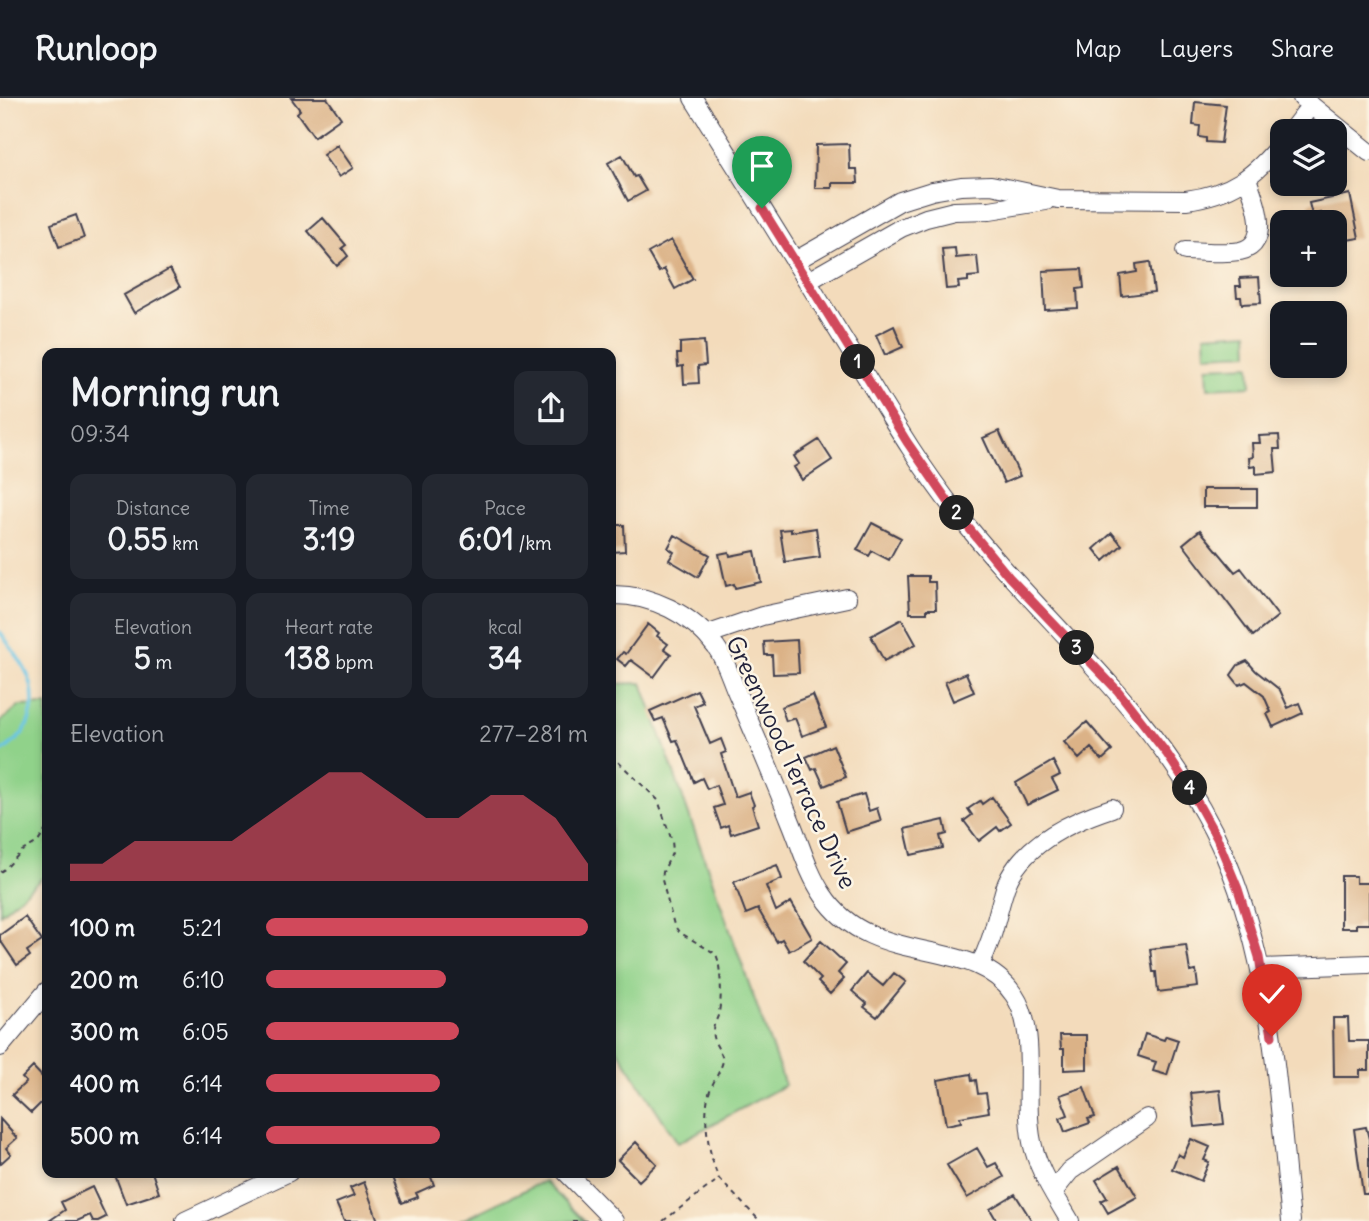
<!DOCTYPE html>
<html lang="en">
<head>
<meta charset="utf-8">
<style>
	:root { --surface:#171b24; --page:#242831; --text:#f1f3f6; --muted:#9ea1a6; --line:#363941; --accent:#d1495b }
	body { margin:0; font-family:Delius,sans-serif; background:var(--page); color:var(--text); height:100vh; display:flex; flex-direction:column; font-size:26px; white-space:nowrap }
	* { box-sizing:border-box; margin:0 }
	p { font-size:23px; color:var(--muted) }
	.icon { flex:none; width:38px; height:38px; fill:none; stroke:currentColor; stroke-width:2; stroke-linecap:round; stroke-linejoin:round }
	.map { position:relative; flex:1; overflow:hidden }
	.details { position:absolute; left:42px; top:250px; width:574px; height:830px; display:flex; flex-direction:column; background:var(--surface); border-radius:14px; box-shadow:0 4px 10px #0003 }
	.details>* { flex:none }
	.controls { position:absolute; left:1270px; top:21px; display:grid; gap:14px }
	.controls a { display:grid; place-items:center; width:77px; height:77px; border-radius:14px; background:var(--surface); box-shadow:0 4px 10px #0003; font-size:35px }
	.pin { position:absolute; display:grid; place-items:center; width:60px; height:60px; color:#fff; margin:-72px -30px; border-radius:50% 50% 50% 0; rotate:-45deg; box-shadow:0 0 7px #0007 }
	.pin .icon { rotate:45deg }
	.km { position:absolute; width:35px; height:35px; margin:-18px; border-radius:50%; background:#222; color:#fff; font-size:19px; line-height:35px; text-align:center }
	.round { display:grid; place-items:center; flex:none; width:74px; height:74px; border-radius:14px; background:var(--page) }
	.headline { display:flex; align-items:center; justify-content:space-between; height:119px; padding:0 28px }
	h1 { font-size:38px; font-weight:700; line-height:52px }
	.stats { display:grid; grid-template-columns:repeat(3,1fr); gap:10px; height:119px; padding:7px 28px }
	.stats div { display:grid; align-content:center; border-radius:14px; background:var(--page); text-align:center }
	.stats b { font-size:30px; font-weight:700 }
	.stats small { font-size:19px; font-weight:400 }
	.stats p { font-size:19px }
	.chart { height:196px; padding:14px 28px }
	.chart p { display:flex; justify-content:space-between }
	.chart svg { width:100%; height:126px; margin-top:7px; fill:var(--accent); opacity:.7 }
	ul { padding:0 28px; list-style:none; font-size:23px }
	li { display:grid; grid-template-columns:112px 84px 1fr; align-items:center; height:52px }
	li i { height:18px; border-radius:9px; background:var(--accent) }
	header { display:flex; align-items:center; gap:42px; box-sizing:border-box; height:98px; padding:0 35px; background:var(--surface); border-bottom:2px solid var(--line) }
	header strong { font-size:33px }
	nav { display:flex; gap:38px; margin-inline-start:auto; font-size:24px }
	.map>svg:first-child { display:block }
	.green { fill:#90d28a; stroke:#597a62; stroke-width:2 }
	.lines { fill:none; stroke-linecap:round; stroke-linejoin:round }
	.stream { stroke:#68c5e6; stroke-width:3.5 }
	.building { fill:#dbb287 }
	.minor-casing { stroke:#413e4e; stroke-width:20 }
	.path { stroke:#413e4e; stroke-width:2; stroke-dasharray:5 5; stroke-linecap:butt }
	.minor { stroke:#fff; stroke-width:18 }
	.route-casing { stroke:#fff; stroke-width:14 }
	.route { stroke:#d1495b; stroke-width:9 }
	.labels { text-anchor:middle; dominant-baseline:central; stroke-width:5; stroke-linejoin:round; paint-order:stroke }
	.street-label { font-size:24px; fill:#22223b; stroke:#fcf5e5 }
</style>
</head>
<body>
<header>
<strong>Runloop</strong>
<nav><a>Map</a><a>Layers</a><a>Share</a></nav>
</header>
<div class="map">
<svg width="1369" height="1123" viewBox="0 0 1369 1123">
	<rect width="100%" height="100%" fill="#fcf5e5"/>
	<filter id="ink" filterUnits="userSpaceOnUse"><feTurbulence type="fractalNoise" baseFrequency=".0143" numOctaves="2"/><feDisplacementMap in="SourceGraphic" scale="14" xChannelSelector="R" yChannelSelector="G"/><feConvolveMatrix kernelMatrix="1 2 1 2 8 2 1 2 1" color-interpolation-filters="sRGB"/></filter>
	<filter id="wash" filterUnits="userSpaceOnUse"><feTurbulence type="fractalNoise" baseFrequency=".00686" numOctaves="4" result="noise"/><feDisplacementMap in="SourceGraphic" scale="28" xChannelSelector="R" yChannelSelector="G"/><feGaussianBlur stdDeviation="1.57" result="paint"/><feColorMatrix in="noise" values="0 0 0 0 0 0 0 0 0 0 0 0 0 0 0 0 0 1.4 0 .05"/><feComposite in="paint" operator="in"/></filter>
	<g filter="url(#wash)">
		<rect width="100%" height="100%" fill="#f3dbbb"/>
		<path class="green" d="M1248,234L1249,255L1206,257L1205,237Z
			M1250,267L1251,288L1208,290L1207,269Z
			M642,585L785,987L678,1045L611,942V586Z
			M47,607V776L0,816V624L19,608Z
			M544,1083L584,1123H460Z"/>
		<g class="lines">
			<path class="stream" d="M0,534C17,559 38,580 32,612C30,621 27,631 21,637C16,644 7,649 0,655"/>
		</g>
		<g id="blocks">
			<path class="building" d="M291,0H327L341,20L314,39L297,15L300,12Z
				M1195,4L1226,7L1221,45L1206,44V40L1199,39L1200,28L1193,27Z
				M849,46L850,71H857L858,85H832V90H815L816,47Z
				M337,47L353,70L339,79L323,57Z
				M622,57L634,79L637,78L646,93L628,103L608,65Z
				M1350,96L1359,140L1341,143V139L1335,140V124H1323L1321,115L1312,117L1309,105Z
				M76,117L84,140L59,149L51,126Z
				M323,120L346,147L342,150L348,158L337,168L308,133Z
				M671,142L693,181L675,191L664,171L659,174L648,155Z
				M955,150L956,160L977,158L979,178L968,179V183L958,184L959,190L946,191L942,151Z
				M1150,164L1154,194L1122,198L1120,177L1137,174L1136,166Z
				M170,171L180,189L134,215L124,197Z
				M1082,171L1084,190L1077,191L1078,210L1045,212L1043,173Z
				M1259,179L1261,205L1242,206L1241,199H1237L1236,188H1241L1240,180Z
				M894,228L903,249L885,257L876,237Z
				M704,243L706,267L698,268L699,285L684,286L683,268L678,269L677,256H680V245Z
				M999,333L1020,378L1004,385L983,340Z
				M1279,337L1280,351H1274L1276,374L1256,376V368L1250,369L1249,360L1253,359L1252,345H1260L1259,338Z
				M819,342L832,362L802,382L794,369L799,366L794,358Z
				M1203,391H1257V409H1203Z
				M872,425L901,440L889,462L872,453L869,458L857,452Z
				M611,427H624L625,453L611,454Z
				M816,430L820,459L785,464L780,432L791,431V434Z
				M1200,432L1235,474L1241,470L1278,518L1253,538L1183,446Z
				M1112,435L1122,447L1104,463L1094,451Z
				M675,437L710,457L698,479L669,462L674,454L668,450Z
				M755,453L761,484L735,490L734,486L726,488L719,456L729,454L730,458Z
				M908,478H928V484H935L936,511H927V515H910Z
				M902,521L916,546L884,563L871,538Z
				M648,526L659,535L657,538L668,546L664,551L671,556L654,579L631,562L626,568L617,561L623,554L626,556Z
				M797,542L799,575L773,576L772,557H765L764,544Z
				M1247,563L1256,573L1280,592L1288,610L1299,605L1303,615L1273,629L1267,616L1271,614L1264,598L1246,584L1239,587L1231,577L1238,567Z
				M966,575L974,594L953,603L945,584Z
				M697,592L703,604L694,608L710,646L721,641L726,654L721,656L735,699L749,694L754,707L752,708L758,727L731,736L728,727L721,730L714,710L723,707L716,687L707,691L702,680L694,684L677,642L673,643L663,620L655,623L650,613Z
				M813,597L826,629L802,638L795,620L786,623L781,609Z
				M1087,624L1112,653L1102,662L1091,650L1079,661L1064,644Z
				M833,647L846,679L824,688L816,670L812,672L806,659Z
				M1053,663L1060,677L1052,681L1058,692L1027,707L1016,685Z
				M864,696L869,713L877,710L881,723L846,734L837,704Z
				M992,699L1011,725L1000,733L997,729L979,743L964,723L972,717L968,711L980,703L982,706Z
				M944,722L947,736L940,738L943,750L911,757L905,731Z
				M777,767L782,781L766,788L776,813L791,804L812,840L789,853L782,841L777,844L758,811L746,816L734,784Z
				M1341,778H1356V785H1369V826H1356V830H1341Z
				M25,819L42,843L27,853L30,858L17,867L0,842V837Z
				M821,843L846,866L838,875L844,881L830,896L818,884L821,881L803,863Z
				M1186,847L1190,874L1196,873L1198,889L1158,894L1156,874H1153L1150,851Z
				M867,875L883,888L894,875L906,884L877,919L864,909L867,906L852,893Z
				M1333,920H1348L1349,943H1369V972H1360V979H1334Z
				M1145,936L1164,942L1166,938L1178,942L1167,977L1153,973L1156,964L1138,958Z
				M1060,937H1087V971L1064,972V951H1061Z
				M33,969L47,984V999L31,1015L12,997L26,984L22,980Z
				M971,976L972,983L976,982L978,996L986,995L989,1014L960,1019L961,1024L946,1027L938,982Z
				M1084,989L1095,1019L1088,1021L1090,1025L1065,1034L1060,1020L1068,1017L1060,997Z
				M1220,992L1224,1026L1195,1029L1191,995Z
				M0,1021L17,1040L6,1050L11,1056L0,1066Z
				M1366,1029L1369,1041V1096H1363L1354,1031Z
				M1191,1041L1210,1049L1204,1062L1209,1064L1201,1083L1172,1071L1178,1056L1183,1059Z
				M636,1044L657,1066L639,1083L618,1062Z
				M977,1050L988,1069L996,1065L1004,1079L967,1100L947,1067Z
				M1119,1068L1137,1099L1108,1115L1101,1103L1107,1100L1096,1082Z
				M122,1074H152L159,1095L126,1106L115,1077Z
				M390,1074H429L434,1087L416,1095L418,1099L402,1105Z
				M364,1084L378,1123H344L336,1105L354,1098L350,1090Z
				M92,1089L106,1119L98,1123H93L90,1117L77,1123H49L65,1112L61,1104Z
				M1015,1096L1032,1123H997L990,1111Z"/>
		</g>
	</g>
	<g filter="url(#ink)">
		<use href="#blocks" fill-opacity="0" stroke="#413e4e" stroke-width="2"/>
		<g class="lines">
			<defs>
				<path id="minor" d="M693,0C744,81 795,163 845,244C881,302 914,361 956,414C1046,529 1166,621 1225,758C1274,873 1278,1000 1291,1123
					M1302,0L1369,54
					M1291,33L1311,7
					M1185,153C1202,153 1223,156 1240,153C1273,146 1255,101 1247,81
					M795,163L900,103L932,93L961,88L991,87L1058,101L1186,102C1232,96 1255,78 1283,43
					M808,183L901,130L926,120L954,113L990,112L1046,103
					M611,497C651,496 692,516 716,549C726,562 731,582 738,597C756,639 774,681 791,724C801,748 808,775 823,797C872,872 973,835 1014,897C1041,937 1020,1005 1034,1052C1041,1077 1057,1101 1070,1123
					M706,537L762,518L847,500
					M979,868C993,842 995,824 1003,797C1015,749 1069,724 1112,710
					M1260,870L1369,866
					M0,949L47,893
					M566,1074L614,1123
					M1053,1094L1070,1073L1147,1020
					M185,1123L289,1074"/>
			</defs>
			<use href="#minor" class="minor-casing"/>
			<path class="path" d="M611,657L658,702L672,743L673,753L663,774L662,782L674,827L679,834L716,856L718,862C721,878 722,898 719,914C718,920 714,925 713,931C710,944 722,951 723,963C720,975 711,986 708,999C703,1023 709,1058 719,1081
				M0,774L5,771L22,753L38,744L47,730
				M572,1123H587
				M663,1123L719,1081L760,1123"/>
			<use href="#minor" class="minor"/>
		</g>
	</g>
	<g class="lines" filter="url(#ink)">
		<defs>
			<path id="route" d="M762,110L907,344L954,412L1009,479L1118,593L1167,656L1190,691L1217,740L1238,791L1259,859L1272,938"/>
		</defs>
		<use href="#route" class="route-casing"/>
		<use href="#route" class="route"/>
	</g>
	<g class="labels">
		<g class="street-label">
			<text transform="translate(792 664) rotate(65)">Greenwood Terrace Drive</text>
		</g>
	</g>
</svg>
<div class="controls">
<a><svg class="icon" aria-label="layers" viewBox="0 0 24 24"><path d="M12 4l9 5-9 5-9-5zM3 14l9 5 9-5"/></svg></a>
<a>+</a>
<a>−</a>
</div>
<div class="pin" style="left:762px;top:110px;background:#1e9e55"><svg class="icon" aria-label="arrive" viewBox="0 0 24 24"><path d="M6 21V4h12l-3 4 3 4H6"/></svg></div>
<div class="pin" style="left:1272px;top:938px;background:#d93025"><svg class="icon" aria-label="check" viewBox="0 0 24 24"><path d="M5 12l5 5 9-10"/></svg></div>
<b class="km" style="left:858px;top:264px">1</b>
<b class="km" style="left:957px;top:415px">2</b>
<b class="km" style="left:1077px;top:550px">3</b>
<b class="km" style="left:1190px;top:690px">4</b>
<section class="details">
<div class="headline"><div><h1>Morning run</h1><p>09:34</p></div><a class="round"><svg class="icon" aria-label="share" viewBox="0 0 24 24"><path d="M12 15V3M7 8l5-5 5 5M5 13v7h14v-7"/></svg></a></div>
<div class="stats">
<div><p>Distance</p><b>0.55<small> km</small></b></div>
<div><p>Time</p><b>3:19</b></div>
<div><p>Pace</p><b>6:01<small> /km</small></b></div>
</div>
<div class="stats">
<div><p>Elevation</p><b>5<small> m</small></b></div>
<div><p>Heart rate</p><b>138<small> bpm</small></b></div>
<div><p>kcal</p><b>34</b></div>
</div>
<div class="chart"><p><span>Elevation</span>277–281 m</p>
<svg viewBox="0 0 160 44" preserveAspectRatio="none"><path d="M0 44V38L10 38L20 30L30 30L40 30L50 30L60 22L70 14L80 6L90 6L100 14L110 22L120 22L130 14L140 14L150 22L160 38V44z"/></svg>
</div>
<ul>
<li><b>100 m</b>5:21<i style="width:100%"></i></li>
<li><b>200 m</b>6:10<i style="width:56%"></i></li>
<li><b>300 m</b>6:05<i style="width:60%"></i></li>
<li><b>400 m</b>6:14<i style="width:54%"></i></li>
<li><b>500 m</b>6:14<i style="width:54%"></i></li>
</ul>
</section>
</div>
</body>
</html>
